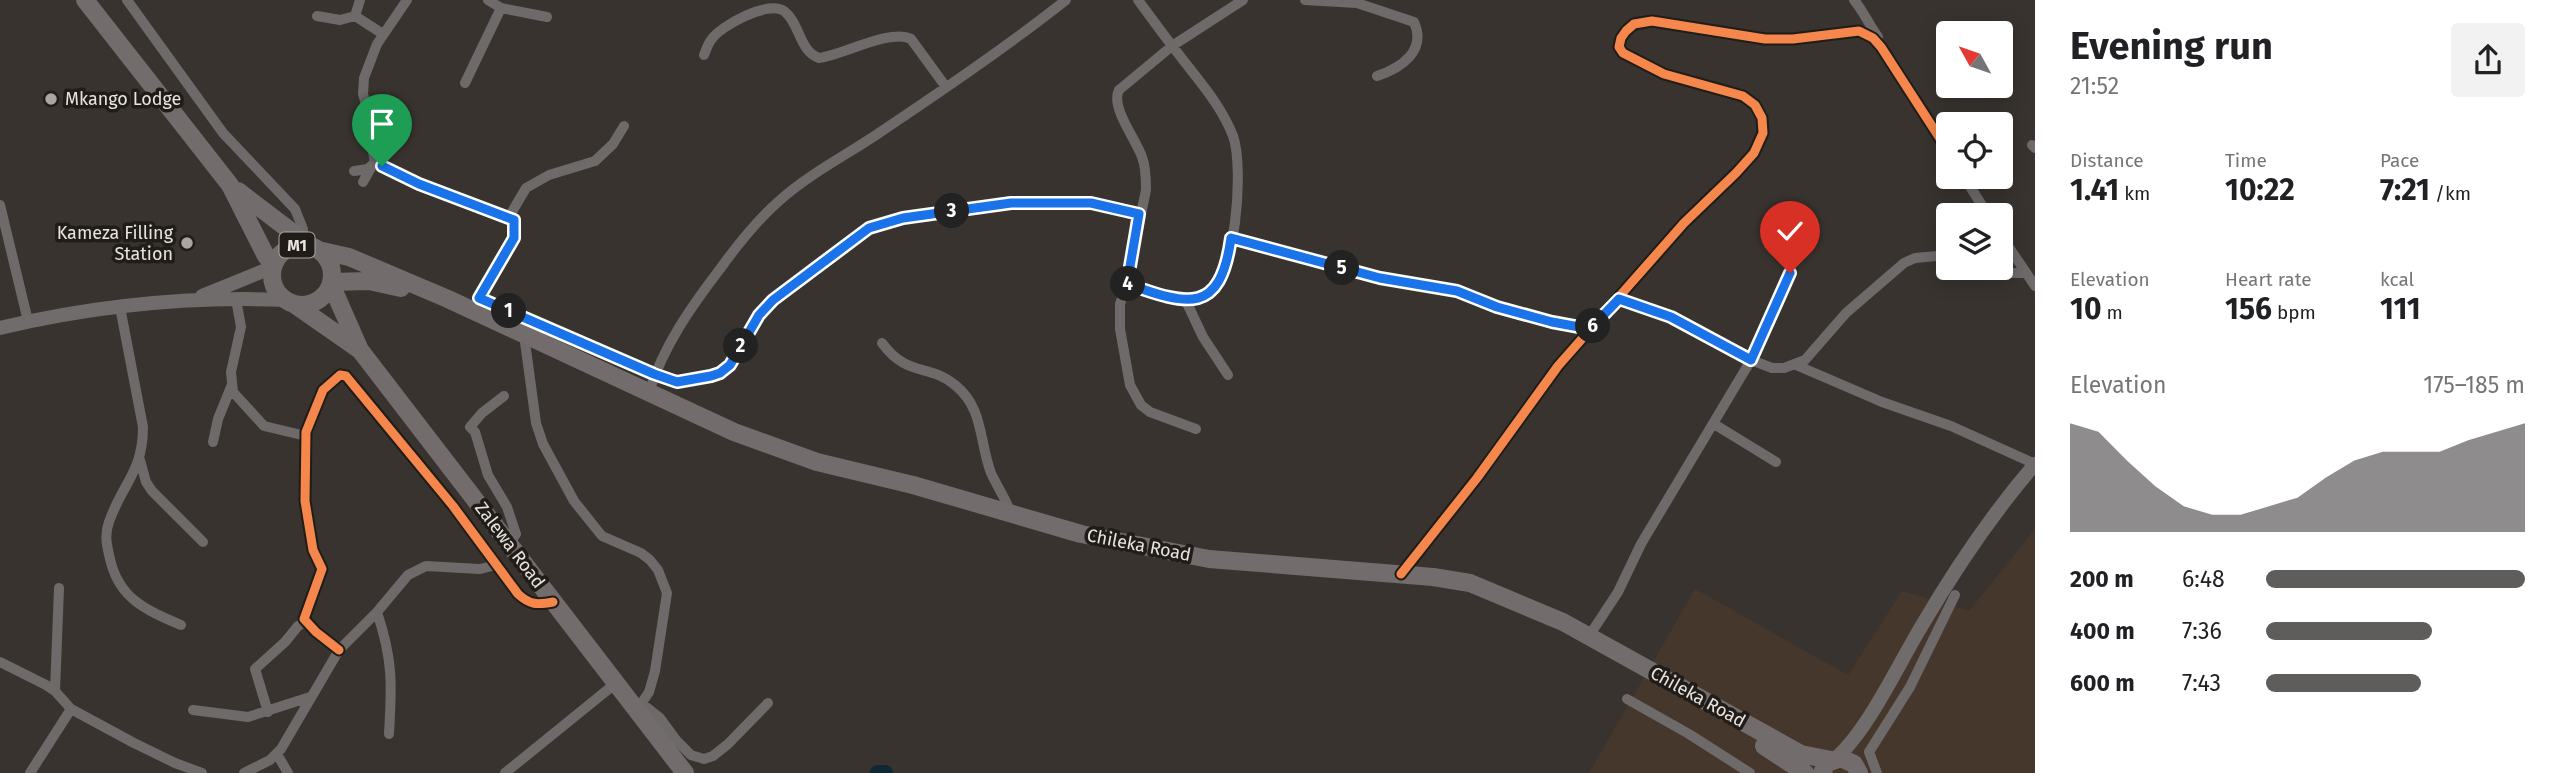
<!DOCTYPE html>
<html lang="en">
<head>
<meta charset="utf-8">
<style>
	:root { --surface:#fff; --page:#f2f2f2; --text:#202124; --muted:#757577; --accent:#5f5c5c }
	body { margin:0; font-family:"Fira Sans",sans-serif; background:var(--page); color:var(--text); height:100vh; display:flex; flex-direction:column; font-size:26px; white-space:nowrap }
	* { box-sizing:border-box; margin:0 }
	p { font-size:23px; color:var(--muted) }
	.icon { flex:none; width:38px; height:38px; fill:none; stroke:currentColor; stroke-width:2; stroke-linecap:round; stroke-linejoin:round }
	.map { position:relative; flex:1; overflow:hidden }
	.panel { display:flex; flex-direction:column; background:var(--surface); width:525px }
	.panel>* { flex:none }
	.needle { width:46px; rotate:310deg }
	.buttons { position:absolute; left:1936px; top:21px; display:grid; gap:14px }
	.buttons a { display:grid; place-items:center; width:77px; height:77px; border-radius:7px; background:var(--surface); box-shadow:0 4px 18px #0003; font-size:35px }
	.pin { position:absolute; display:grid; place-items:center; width:60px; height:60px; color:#fff; margin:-72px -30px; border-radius:50% 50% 50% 0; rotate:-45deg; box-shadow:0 0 7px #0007 }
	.pin .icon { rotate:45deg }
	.km { position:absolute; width:35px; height:35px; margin:-18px; border-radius:50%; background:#222; color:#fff; font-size:19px; line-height:35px; text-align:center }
	.round { display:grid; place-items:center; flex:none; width:74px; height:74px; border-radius:7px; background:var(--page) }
	.head { display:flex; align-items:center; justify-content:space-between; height:119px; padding:0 35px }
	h1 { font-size:38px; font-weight:700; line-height:52px }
	.metrics { display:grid; grid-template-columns:repeat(3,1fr); gap:10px; height:119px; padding:7px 35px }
	.metrics div { display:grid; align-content:center }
	.metrics b { font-size:30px; font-weight:700 }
	.metrics small { font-size:19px; font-weight:400 }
	.metrics p { font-size:19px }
	.chart { height:196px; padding:14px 35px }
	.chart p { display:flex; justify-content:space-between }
	.chart svg { width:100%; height:126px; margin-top:7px; fill:var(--accent); opacity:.7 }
	ul { padding:0 35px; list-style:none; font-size:23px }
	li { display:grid; grid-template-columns:112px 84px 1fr; align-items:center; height:52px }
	li i { height:18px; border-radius:9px; background:var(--accent) }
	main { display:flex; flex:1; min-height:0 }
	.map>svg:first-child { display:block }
	.built { fill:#45372c }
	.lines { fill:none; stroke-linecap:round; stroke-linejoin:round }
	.river { stroke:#0f2934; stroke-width:16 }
	.minor { stroke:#6e6a6a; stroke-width:10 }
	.secondary { stroke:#6f6c6b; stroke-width:14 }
	.trunk { stroke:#726d6c; stroke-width:18 }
	.cycleway-casing { stroke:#201c18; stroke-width:13 }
	.cycleway { stroke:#f5874c; stroke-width:9 }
	.route-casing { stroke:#fff; stroke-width:14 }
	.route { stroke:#1a73e8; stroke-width:9 }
	.poi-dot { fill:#aba5a1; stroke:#201c18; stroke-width:2.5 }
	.labels { text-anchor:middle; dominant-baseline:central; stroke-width:7; stroke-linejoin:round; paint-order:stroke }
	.shield { fill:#201c18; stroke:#ada7a3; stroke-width:2 }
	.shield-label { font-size:16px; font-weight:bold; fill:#e9e3de }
	.poi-label { font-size:18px; fill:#e9e3de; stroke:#201c18; text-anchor:start }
	.street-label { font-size:18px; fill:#e9e3de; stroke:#201c18 }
</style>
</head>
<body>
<main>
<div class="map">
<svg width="2035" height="773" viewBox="0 0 2035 773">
	<rect width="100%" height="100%" fill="#38332f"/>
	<path class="built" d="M2035,529V773H1589L1695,589L1848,675L1902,591L1969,611Z"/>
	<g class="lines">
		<path class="river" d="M878,773H885"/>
		<path class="minor" d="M127,0L223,133L295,209L303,229L301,239
			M360,0L355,16L383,34
			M488,0L501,8L547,17
			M1305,0L1357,3L1414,22C1427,51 1401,68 1377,76
			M1854,0C1864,12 1869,25 1878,37
			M317,16L340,20L355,16
			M704,55C706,50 708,44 711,40C720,26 768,0 784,11C800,23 799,51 819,58C843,55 891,28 911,39L946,87
			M465,83L501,8
			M2032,145L2035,148
			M375,162L420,184L514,220V238L477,301
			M375,162L370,138L372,126L363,94L364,78L377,44L407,0
			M354,171L368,169L375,162
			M1964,177L1988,215
			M363,182L372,166
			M0,205L28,321
			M509,217L526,188L549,175L595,161L613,144L624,126
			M2000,234L2035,286
			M1231,238L1380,278L1457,291L1497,307L1552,322L1590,329
			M1985,268L2007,273H2026
			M1127,283C1150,292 1179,308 1204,296C1237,282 1244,166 1233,136C1221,105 1199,81 1180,56C1165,37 1152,19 1138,0
			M479,298L655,374L677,381L711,376L720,373L730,365L759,315L773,300L869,228L903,218L1011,203H1091L1139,214
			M236,299L241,327L231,372L233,392L264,426L306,436
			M1619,299L1671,317L1751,360L1772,368H1784L1805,360L1846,313L1904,263L1915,258L1948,255
			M1186,301L1203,337L1228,375
			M120,307L143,427C143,472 122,484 109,522C104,535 107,546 110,559C119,599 146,610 181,625
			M525,342L536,423L543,444L574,501L602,536L641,553L650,560L658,570L667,593L655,671L649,692L637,710
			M882,343C908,378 928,363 955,385C984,408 979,442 991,473C997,486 1005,498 1010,511
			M1796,365L1882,402L1951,426L2035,464
			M649,392C664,345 691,307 720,269C738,244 756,221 779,201C808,175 843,157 876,135C940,92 1005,48 1066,0
			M504,396L482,413L470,427L475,432L488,475L507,507L516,534L509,544
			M1714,424L1776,462
			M1196,429L1150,412L1141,405L1130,385L1120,329V304L1127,283L1146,190C1146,179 1146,167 1142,157C1136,139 1110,107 1119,90L1172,46L1243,0
			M213,442L218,419L231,387
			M140,460L146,482L152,491L203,542
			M1401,574L1477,478L1558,366L1684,223L1736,173L1754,153L1763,133L1762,118L1755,105L1743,96L1664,74L1623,53L1619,47L1621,38L1626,31L1634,24L1652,21L1765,39H1793L1859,31L1873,38L1881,47L1948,151
			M377,612C393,660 392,684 389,734
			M1589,636L1618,592L1641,544L1751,360L1790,273
			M339,650L316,632L304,619L322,569L313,550L305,501L306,432L323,390L340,375L346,376L453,506L518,594C530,605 537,605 553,602
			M0,662L46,685L55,691L71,709L134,743L175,763L202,773
			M55,691L59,588
			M1627,699L1689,734L1750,773
			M641,703L660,718L676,740L691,755L704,759L713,756L728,744L768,703
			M193,710L248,717L310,697
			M268,712L255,669L285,642L298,626L305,622
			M277,754L288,773
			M30,773L71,709
			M244,773L270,760L281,749L339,650L377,612L408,575L426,566L480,569L496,565
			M505,773L616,683
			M1877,773L1869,752L1910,687L1955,595"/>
		<path class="secondary" d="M202,296L273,267
			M0,328C93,306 191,296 286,300
			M1836,758C1868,730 1898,665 1921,627C1955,569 1991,515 2035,464"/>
		<path class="trunk" d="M85,0L230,185L266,256L274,265
			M238,191L301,239L305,245
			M272 275a30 30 0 1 1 60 0a30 30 0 1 1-60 0Z
			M318,250L349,257L448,299L734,432L817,462L913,485L1081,534L1209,559L1433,577L1470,583L1563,622L1801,754L1831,760
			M331,282L369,281L401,288
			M331,284L360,350L685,773
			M294,304L360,350
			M1764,746L1805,773
			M1822,773L1827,763L1841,758L1854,764L1859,773"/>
		<defs>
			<path id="cycleway" d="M479,298L655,374L677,381L711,376L720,373L730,365L759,315L773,300L869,228L903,218L1011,203H1091L1139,214
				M1401,574L1477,478L1558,366L1684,223L1736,173L1754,153L1763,133L1762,118L1755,105L1743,96L1664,74L1623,53L1619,47L1621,38L1626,31L1634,24L1652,21L1765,39H1793L1859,31L1873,38L1881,47L1948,151
				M339,650L316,632L304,619L322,569L313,550L305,501L306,432L323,390L340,375L346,376L453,506L518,594C530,605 537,605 553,602"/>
		</defs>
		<use href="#cycleway" class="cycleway-casing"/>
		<use href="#cycleway" class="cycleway"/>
	</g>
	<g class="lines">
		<defs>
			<path id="route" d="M382,166L419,184L514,220V238L479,298L654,374L677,382L711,376L720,373L730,365L759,315L773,300L869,228L903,218L1011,203H1091L1139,214L1127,284C1188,305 1220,316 1231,238L1380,278L1457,291L1497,307L1552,322L1590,329L1619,299L1671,317L1751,360L1790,273"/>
		</defs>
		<use href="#route" class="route-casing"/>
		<use href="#route" class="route"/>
	</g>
	<g class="poi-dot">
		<circle cx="51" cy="99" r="7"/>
		<circle cx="187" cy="243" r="7"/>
	</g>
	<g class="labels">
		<rect class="shield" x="279.5" y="232.5" width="35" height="25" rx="5"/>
		<g class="shield-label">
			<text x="297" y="245">M1</text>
		</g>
		<g class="poi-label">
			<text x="65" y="99">Mkango Lodge</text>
			<text x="173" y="233" text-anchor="end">Kameza Filling<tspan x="173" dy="21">Station</tspan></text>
		</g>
		<g class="street-label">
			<text transform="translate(510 545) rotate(53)">Zalewa Road</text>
			<text transform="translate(1139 545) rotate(11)">Chileka Road</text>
			<text transform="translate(1698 697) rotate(29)">Chileka Road</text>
		</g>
	</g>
</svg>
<div class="buttons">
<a><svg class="needle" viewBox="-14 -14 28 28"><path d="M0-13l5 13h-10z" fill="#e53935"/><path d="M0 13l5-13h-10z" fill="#757577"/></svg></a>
<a><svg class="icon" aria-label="locate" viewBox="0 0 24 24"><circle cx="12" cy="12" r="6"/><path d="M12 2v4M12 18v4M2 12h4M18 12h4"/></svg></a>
<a><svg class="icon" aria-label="layers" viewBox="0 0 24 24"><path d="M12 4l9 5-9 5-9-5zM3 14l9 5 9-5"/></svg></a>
</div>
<div class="pin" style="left:382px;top:166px;background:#1e9e55"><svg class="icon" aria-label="arrive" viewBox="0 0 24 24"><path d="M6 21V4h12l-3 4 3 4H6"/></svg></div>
<div class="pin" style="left:1790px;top:273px;background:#d93025"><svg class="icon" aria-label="check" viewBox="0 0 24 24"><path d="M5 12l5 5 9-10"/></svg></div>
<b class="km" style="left:509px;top:311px">1</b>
<b class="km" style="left:741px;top:346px">2</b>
<b class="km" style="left:952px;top:211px">3</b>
<b class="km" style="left:1128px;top:284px">4</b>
<b class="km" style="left:1342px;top:268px">5</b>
<b class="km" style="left:1593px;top:326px">6</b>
</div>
<section class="panel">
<div class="head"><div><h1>Evening run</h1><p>21:52</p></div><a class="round"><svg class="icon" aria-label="share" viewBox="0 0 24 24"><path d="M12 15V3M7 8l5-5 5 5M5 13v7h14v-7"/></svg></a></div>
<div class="metrics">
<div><p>Distance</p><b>1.41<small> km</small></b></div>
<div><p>Time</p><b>10:22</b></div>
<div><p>Pace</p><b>7:21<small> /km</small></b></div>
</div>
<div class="metrics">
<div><p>Elevation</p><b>10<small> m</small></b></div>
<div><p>Heart rate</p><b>156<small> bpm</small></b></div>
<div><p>kcal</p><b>111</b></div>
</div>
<div class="chart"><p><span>Elevation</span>175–185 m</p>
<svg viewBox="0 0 160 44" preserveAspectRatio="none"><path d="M0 44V6L10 9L20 19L30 28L40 35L50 38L60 38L70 35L80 32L90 25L100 19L110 16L120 16L130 16L140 12L150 9L160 6V44z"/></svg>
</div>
<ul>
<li><b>200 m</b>6:48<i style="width:100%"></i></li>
<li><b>400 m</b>7:36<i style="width:64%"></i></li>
<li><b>600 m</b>7:43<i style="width:60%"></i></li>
</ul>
</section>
</main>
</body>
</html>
